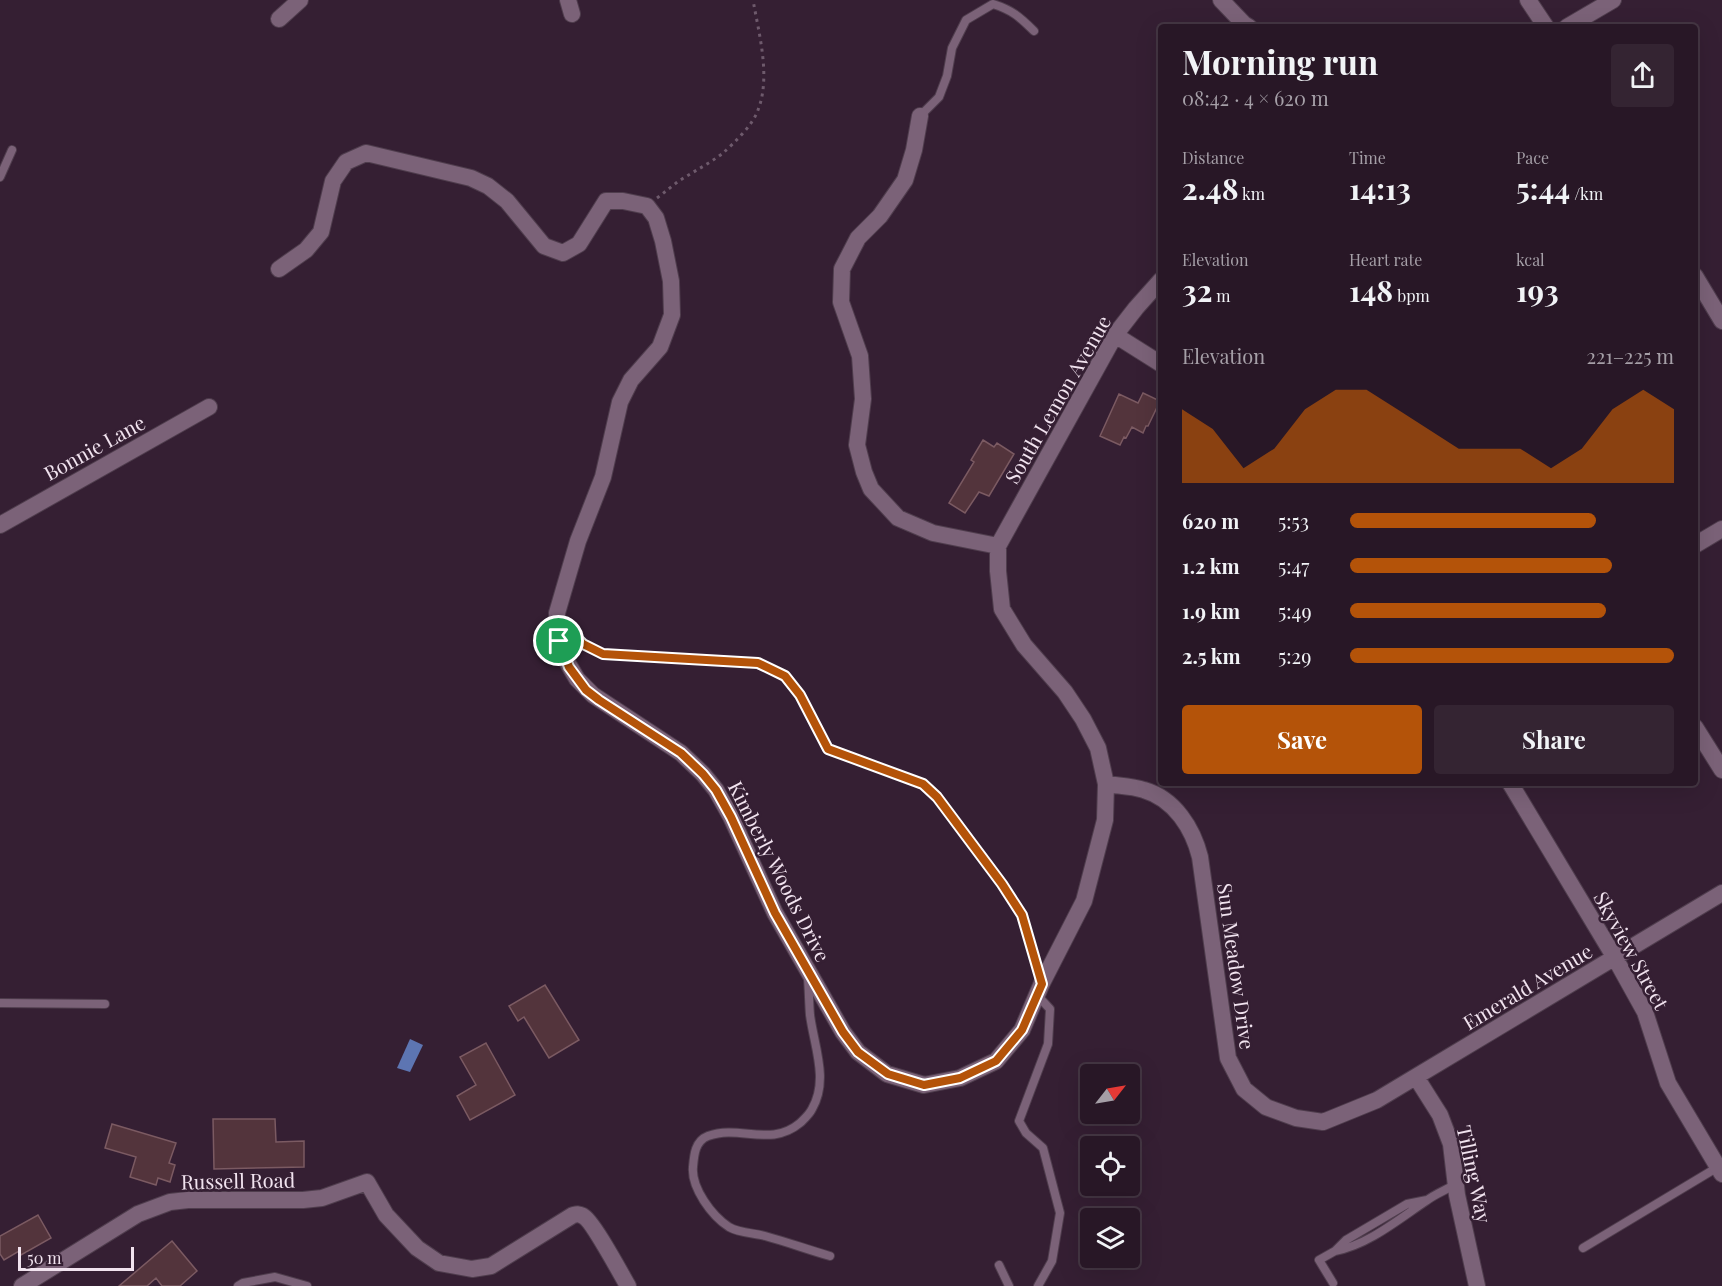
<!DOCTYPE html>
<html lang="en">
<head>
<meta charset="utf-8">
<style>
	:root { --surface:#281726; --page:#342432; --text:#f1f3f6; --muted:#a59fa7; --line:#443643; --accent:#b45309 }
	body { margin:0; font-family:"Playfair Display",serif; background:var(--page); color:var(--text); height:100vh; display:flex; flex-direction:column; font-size:22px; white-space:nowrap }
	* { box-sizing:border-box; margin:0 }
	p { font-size:20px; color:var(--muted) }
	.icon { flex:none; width:33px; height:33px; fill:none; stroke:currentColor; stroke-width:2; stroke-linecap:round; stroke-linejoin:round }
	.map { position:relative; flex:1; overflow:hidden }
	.side { position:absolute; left:1158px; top:24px; width:540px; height:762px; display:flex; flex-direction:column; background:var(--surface); border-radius:6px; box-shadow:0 6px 24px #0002,0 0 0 2px var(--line) }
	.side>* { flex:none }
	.needle { width:39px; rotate:59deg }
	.tools { position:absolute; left:1080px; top:1064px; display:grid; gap:12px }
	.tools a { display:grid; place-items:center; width:60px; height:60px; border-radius:6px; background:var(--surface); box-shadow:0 6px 24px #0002,0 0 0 2px var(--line); font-size:30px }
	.scale { position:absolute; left:18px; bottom:15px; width:116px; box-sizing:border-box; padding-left:6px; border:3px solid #f1e3ef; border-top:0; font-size:16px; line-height:21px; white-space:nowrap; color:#f1e3ef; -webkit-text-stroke:4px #351f33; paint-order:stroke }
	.pin { position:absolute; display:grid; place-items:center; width:51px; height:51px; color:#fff; margin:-26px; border:3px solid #fff; border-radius:50%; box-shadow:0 2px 6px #0007 }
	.round { display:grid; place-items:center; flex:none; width:63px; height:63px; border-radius:6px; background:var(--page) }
	.headline { display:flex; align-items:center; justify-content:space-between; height:102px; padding:0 24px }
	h1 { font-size:33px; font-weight:700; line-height:45px }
	.stats { display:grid; grid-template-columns:repeat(3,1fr); gap:9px; height:102px; padding:6px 24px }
	.stats div { display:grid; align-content:center }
	.stats b { font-size:30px; font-weight:700 }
	.stats small { font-size:16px; font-weight:400 }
	.stats p { font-size:16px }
	.chart { height:168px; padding:12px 24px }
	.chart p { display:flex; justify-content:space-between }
	.chart svg { width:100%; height:108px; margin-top:6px; fill:var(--accent); opacity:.7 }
	.button { display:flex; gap:12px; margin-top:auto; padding:12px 24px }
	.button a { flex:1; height:69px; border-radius:6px; background:var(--accent); color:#fff; font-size:24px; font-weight:700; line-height:69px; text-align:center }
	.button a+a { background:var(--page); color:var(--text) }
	ul { padding:0 24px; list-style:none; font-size:20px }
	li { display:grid; grid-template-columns:96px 72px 1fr; align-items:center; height:45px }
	li i { height:15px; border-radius:8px; background:var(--accent) }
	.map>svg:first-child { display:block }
	.water { fill:#5d75b2 }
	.building { fill:#53343c; stroke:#7b5a62; stroke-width:1.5 }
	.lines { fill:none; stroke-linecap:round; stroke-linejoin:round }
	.lane-casing { stroke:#4f3d4d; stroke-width:10 }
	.street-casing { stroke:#4f3d4d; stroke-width:18 }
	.path { stroke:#6e5a6c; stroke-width:3; stroke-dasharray:3 4.5; stroke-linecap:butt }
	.lane { stroke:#7b6278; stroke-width:8 }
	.street { stroke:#7b6278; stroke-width:16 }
	.route-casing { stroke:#fff; stroke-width:12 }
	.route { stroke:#b45309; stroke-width:8 }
	.labels { text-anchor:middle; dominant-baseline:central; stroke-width:5; stroke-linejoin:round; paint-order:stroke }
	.street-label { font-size:20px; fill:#f1e3ef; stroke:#351f33 }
</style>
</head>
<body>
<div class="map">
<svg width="1722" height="1286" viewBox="0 0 1722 1286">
	<rect width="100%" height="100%" fill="#351f33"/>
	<path class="water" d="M410,1039L423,1045L410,1072L397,1068Z"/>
	<path class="building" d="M1143,393L1160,401L1148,426H1146L1143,433L1132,427L1126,438L1124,437L1120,445L1100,436L1119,394L1138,403Z
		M983,440L994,447L997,443L1014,454L989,496L979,492L965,513L949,503L974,462L971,460Z
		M545,985L579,1040L549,1058L524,1017L518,1021L509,1006Z
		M486,1043L515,1095L470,1120L457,1096L476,1085L460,1057Z
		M213,1119H275L276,1142L304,1141V1167L214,1169Z
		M112,1124L176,1143L169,1163L175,1165L170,1182L158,1178L156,1185L130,1177L136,1157L105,1148Z
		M38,1215L51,1238L21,1255L19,1251L4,1260L0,1254V1236Z
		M172,1241L197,1271L180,1286H162L156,1278L147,1286H119Z"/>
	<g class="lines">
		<defs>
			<path id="lane" d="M920,116L939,97L947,76L952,48L966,20L993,4C1012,10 1020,17 1034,31
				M0,177L12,150
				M559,641L578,639L583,644L603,654L758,663L785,676L800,695L828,749L923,784L937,797L1002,884L1022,915L1041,982
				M808,979C809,991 809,1003 810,1015C814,1046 829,1080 812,1109C809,1115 805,1118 800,1123C770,1148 740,1124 708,1136C695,1141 694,1155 693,1167C691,1188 712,1216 729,1227C739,1233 754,1233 765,1236C787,1242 809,1250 830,1256
				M1037,995L1050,1009L1048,1044L1019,1121L1026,1133L1043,1148L1060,1213L1052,1261L1038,1286
				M0,1003L105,1004
				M1427,1200L1407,1204L1346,1240L1335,1251C1368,1245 1399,1219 1426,1201C1435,1194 1446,1190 1456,1184
				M1583,1248L1718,1167
				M999,1265L1009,1286
				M1333,1283L1319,1260L1335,1251
				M238,1286L243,1283L275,1277L307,1286"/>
			<path id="street" d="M568,0L572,14
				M1221,0L1244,24L1249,27
				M1528,0L1546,27
				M279,19L300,0
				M1567,27L1613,0
				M920,116L914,150L905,180L880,216L858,238L842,269L841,302L860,356L863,399L857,445L864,472L871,489L898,518L933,533L998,546
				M279,269L306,250L321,232L333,181L346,162L366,153L471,178L488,186L507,201L544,246L563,253L579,244L606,201H623L647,206L656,218L663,241L671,281L672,315L660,347L631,380L620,402L603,477L578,541L557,613L559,641L563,655L577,679L593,695L681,753L703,774L716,790L731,817L775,913L843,1032L858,1052L887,1074L924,1085L960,1078L996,1061L1022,1030L1042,983L1084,901L1105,820L1106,784L1098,748L1083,719L1065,692L1024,645L1002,609L998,571V546L1115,335L1136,308L1161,280
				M1695,276L1722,321
				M1115,335L1161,364
				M0,525L209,407
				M1695,545L1722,529
				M1695,727L1722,770
				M1510,783L1615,958L1645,1012L1668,1083L1722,1174
				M1106,784C1119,786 1132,786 1144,790C1175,799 1193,829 1200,857L1228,1058L1244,1089L1266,1107L1296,1118L1323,1122L1377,1100L1722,893
				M1416,1077L1440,1115L1451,1144L1457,1195L1477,1286
				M22,1286L138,1214L170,1202L188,1200H303L322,1198L367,1182L386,1215L417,1248L439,1263L472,1269L491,1266L573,1215C578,1214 579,1214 583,1216C592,1220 621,1274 628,1286"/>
		</defs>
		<use href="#lane" class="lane-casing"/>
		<use href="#street" class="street-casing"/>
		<path class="path" d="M657,198C665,192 672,186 679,181C694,171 709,164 723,153C734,143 753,125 758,110C771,77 759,34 753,0"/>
		<use href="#lane" class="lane"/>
		<use href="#street" class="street"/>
	</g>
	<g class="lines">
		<defs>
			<path id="route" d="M578,639L583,644L603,654L758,663L785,676L800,695L828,749L923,784L937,797L1002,884L1022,915L1042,984L1022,1030L996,1061L960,1078L924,1085L888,1074L858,1052L843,1032L775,913L731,817L716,790L703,774L681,753L599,700L586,690L569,667L559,641Z"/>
		</defs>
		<use href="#route" class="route-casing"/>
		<use href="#route" class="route"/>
	</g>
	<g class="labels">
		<g class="street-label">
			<text transform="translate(1057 399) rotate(-60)">South Lemon Avenue</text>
			<text transform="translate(94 447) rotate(-29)">Bonnie Lane</text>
			<text transform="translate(780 871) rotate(63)">Kimberly Woods Drive</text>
			<text transform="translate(1632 950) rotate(61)">Skyview Street</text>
			<text transform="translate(1237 966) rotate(82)">Sun Meadow Drive</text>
			<text transform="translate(1527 986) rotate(-31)">Emerald Avenue</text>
			<text transform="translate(1475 1174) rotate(78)">Tilling Way</text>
			<text transform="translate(238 1180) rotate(-1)">Russell Road</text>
		</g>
	</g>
</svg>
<div class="tools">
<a><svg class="needle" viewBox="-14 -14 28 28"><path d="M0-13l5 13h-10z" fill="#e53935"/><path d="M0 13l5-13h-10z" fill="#a59fa7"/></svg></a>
<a><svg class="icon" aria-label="locate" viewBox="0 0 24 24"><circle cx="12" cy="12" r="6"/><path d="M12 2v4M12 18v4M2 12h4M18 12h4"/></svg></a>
<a><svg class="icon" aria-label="layers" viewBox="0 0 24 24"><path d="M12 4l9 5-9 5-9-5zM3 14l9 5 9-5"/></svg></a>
</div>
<div class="scale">50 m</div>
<div class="pin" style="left:559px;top:641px;background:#1e9e55"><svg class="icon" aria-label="arrive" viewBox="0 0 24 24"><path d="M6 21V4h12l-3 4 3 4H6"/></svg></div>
<section class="side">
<div class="headline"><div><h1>Morning run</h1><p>08:42 · 4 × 620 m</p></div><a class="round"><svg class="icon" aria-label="share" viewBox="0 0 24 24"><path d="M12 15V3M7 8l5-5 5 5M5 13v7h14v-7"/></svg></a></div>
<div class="stats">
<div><p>Distance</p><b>2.48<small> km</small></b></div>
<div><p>Time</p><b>14:13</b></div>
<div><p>Pace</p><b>5:44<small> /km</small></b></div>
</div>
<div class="stats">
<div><p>Elevation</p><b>32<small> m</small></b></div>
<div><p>Heart rate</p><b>148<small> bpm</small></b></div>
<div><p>kcal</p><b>193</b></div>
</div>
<div class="chart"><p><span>Elevation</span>221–225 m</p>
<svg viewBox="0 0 160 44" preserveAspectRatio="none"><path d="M0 44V14L10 22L20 38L30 30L40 14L50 6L60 6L70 14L80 22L90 30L100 30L110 30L120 38L130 30L140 14L150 6L160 14V44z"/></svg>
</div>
<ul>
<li><b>620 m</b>5:53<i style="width:76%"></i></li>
<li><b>1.2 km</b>5:47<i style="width:81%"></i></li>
<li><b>1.9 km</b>5:49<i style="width:79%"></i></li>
<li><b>2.5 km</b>5:29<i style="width:100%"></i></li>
</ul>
<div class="button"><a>Save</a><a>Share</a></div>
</section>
</div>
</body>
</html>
